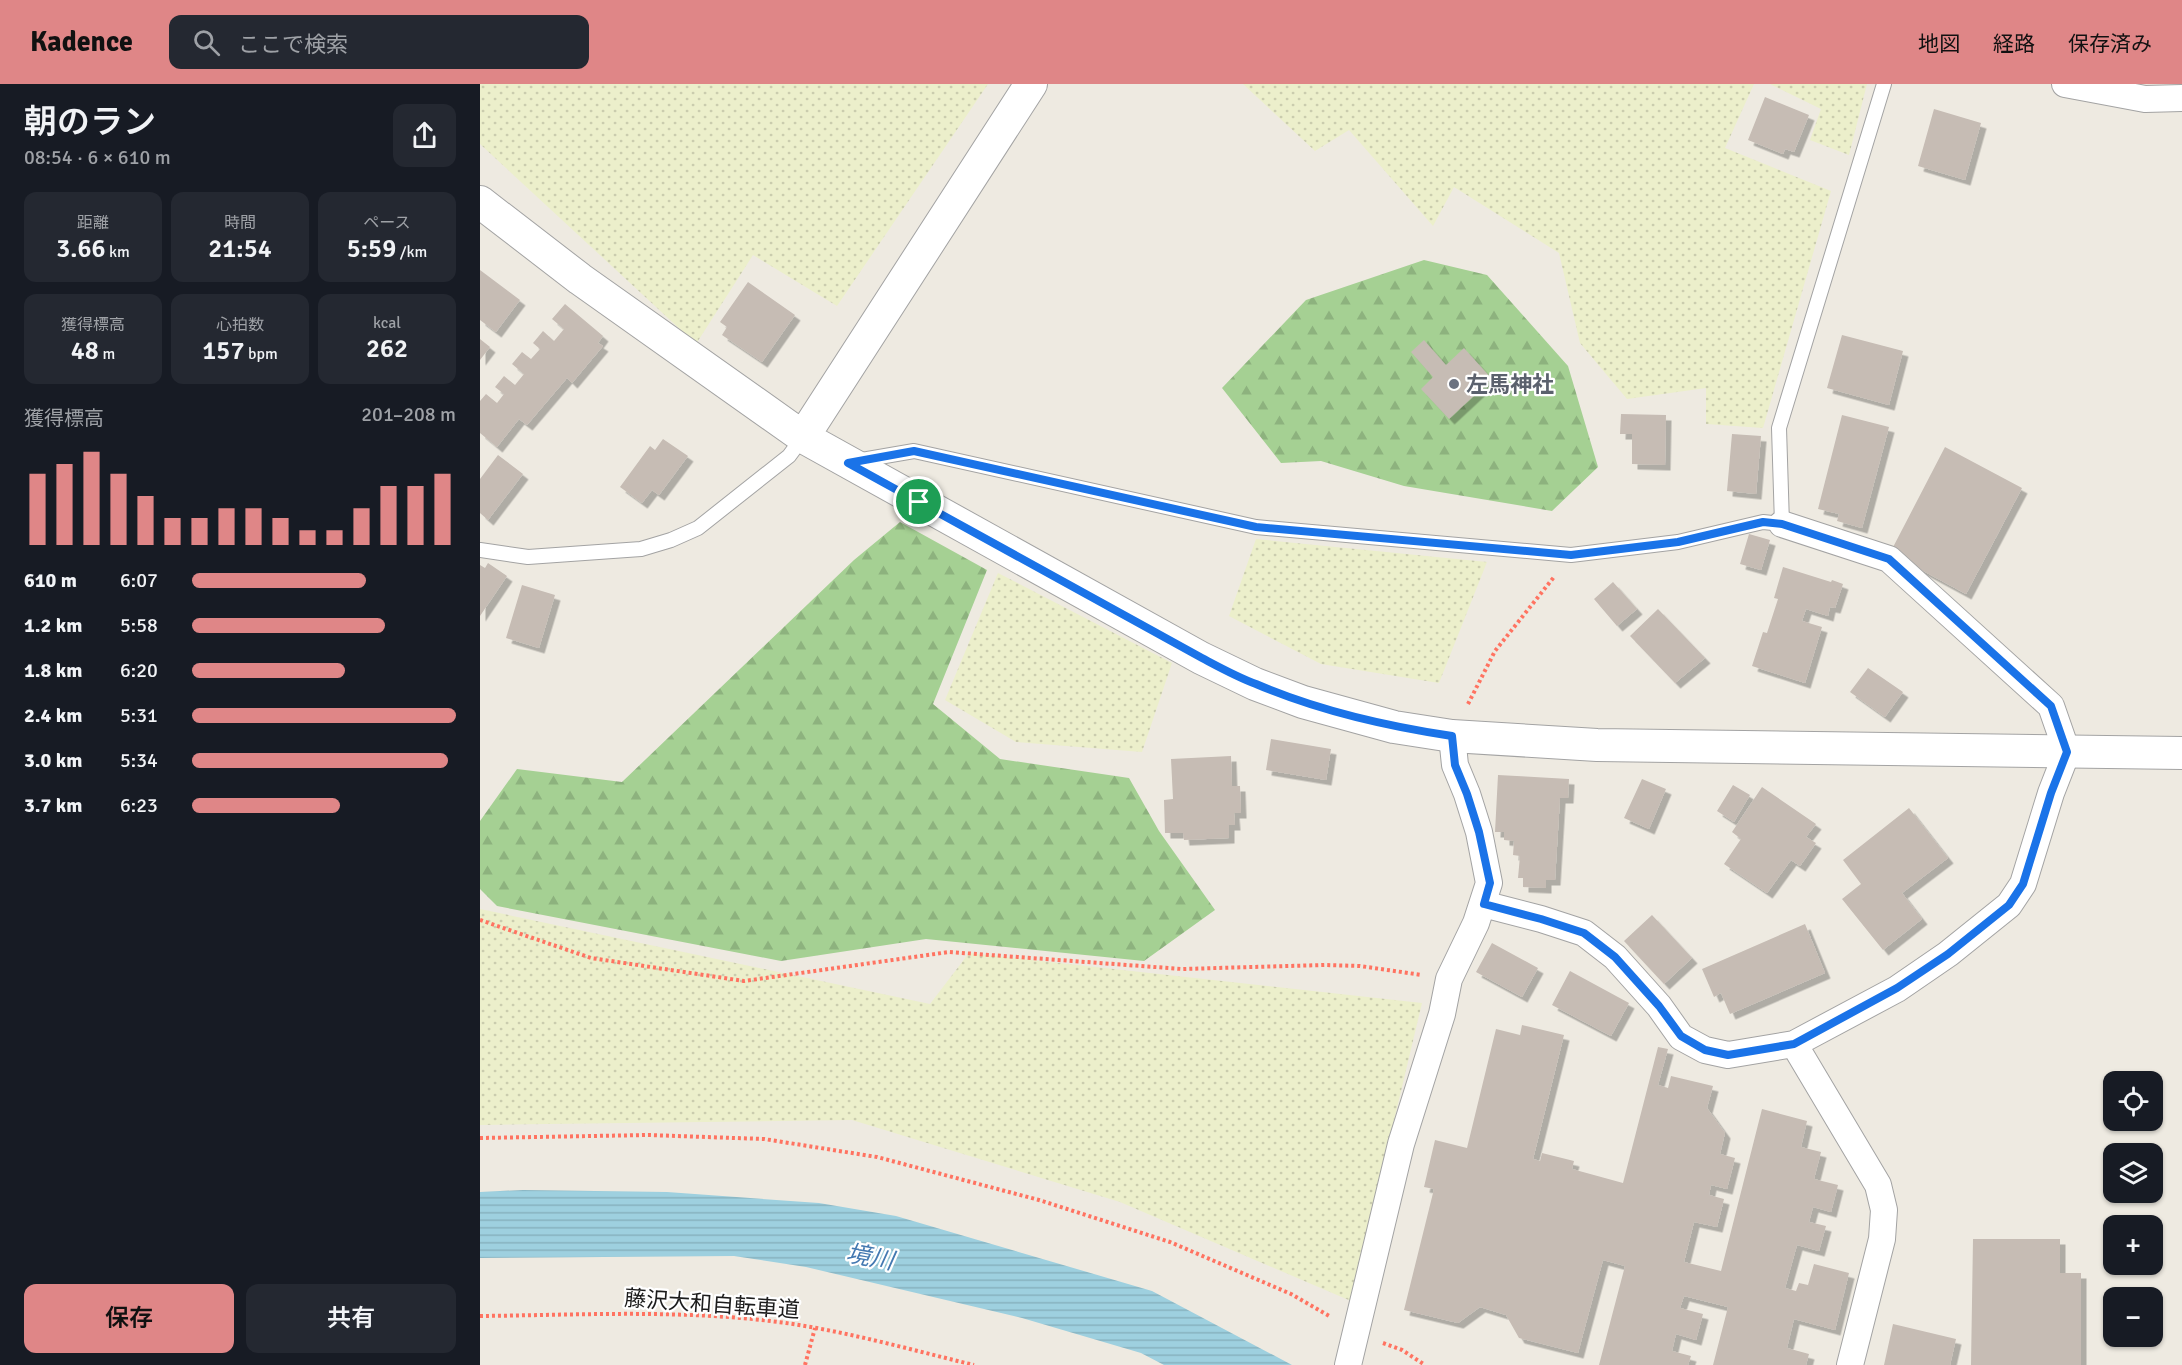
<!DOCTYPE html>
<html lang="ja">
<head>
<meta charset="utf-8">
<style>
	:root { --surface:#171b24; --page:#242831; --text:#f1f3f6; --muted:#9ea1a6; --accent:#df8687 }
	body { margin:0; font-family:Signika,"Noto Sans JP",sans-serif; background:var(--page); color:var(--text); height:100vh; display:flex; flex-direction:column; font-size:22px; white-space:nowrap }
	* { box-sizing:border-box; margin:0 }
	p { font-size:20px; color:var(--muted) }
	.icon { flex:none; width:33px; height:33px; fill:none; stroke:currentColor; stroke-width:2; stroke-linecap:round; stroke-linejoin:round }
	.map { position:relative; flex:1; overflow:hidden }
	.drawer { display:flex; flex-direction:column; background:var(--surface); width:480px }
	.drawer>* { flex:none }
	.controls { position:absolute; left:1623px; top:987px; display:grid; gap:12px }
	.controls a { display:grid; place-items:center; width:60px; height:60px; border-radius:12px; background:var(--surface); box-shadow:0 2px 4px #0004; font-size:30px }
	.pin { position:absolute; display:grid; place-items:center; width:51px; height:51px; color:#fff; margin:-26px; border:3px solid #fff; border-radius:50%; box-shadow:0 2px 6px #0007 }
	.round { display:grid; place-items:center; flex:none; width:63px; height:63px; border-radius:12px; background:var(--page) }
	.summary { display:flex; align-items:center; justify-content:space-between; height:102px; padding:0 24px }
	h1 { font-size:33px; font-weight:600; line-height:45px }
	.figures { display:grid; grid-template-columns:repeat(3,1fr); gap:9px; height:102px; padding:6px 24px }
	.figures div { display:grid; align-content:center; border-radius:12px; background:var(--page); text-align:center }
	.figures b { font-size:26px; font-weight:600 }
	.figures small { font-size:16px; font-weight:400 }
	.figures p { font-size:16px }
	.chart { height:168px; padding:12px 24px }
	.chart p { display:flex; justify-content:space-between }
	.chart svg { width:100%; height:108px; margin-top:6px; stroke:var(--accent); stroke-width:6 }
	.primary-button { display:flex; gap:12px; margin-top:auto; padding:12px 24px }
	.primary-button a { flex:1; height:69px; border-radius:12px; background:var(--accent); color:#111; font-size:24px; font-weight:600; line-height:69px; text-align:center }
	.primary-button a+a { background:var(--page); color:var(--text) }
	ul { padding:0 24px; list-style:none; font-size:20px }
	li { display:grid; grid-template-columns:96px 72px 1fr; align-items:center; height:45px }
	li i { height:15px; border-radius:8px; background:var(--accent) }
	header { display:flex; align-items:center; gap:36px; box-sizing:border-box; height:84px; padding:0 30px; background:var(--accent); color:#111 }
	header strong { font-size:28px }
	nav { display:flex; gap:33px; margin-inline-start:auto; font-size:21px }
	.search { width:420px; height:54px; background:var(--page); display:flex; align-items:center; gap:15px; box-sizing:border-box; padding:0 21px; border-radius:12px; color:var(--muted); font-size:22px }
	main { display:flex; flex:1; min-height:0 }
	.map>svg:first-child { display:block }
	.farmland { fill:url(#farmland-dots) }
	.forest { fill:url(#forest-firs) }
	.water { fill:url(#water-rules) }
	.building { fill:#c6bcb4; filter:url(#shadow) }
	.lines { fill:none; stroke-linecap:round; stroke-linejoin:round }
	.service-casing { stroke:#a3a3a3; stroke-width:16 }
	.minor-casing { stroke:#a3a3a3; stroke-width:28 }
	.tertiary-casing { stroke:#a3a3a3; stroke-width:34 }
	.path { stroke:#ff7361; stroke-width:4; stroke-dasharray:3 3; stroke-linecap:butt }
	.service { stroke:#fff; stroke-width:14 }
	.minor { stroke:#fff; stroke-width:26 }
	.tertiary { stroke:#fff; stroke-width:32 }
	.route-casing { stroke:#fff; stroke-width:12 }
	.route { stroke:#1a73e8; stroke-width:8 }
	.worship-dot { fill:#6b7280; stroke:#fff; stroke-width:2 }
	.labels { text-anchor:middle; dominant-baseline:central; stroke-width:4.5; stroke-linejoin:round; paint-order:stroke }
	.worship-label { font-size:22px; font-weight:bold; fill:#5b616d; stroke:#fff; text-anchor:start }
	.street-label { font-size:22px; fill:#1c1c1c; stroke:#fff }
	.water-label { font-size:24px; font-style:italic; fill:#4479b1; stroke:#fff }
</style>
</head>
<body>
<header>
<strong>Kadence</strong>
<div class="search"><svg class="icon" aria-label="search" viewBox="0 0 24 24"><circle cx="10" cy="10" r="6"/><path d="M15 15l6 6"/></svg>ここで検索</div>
<nav><a>地図</a><a>経路</a><a>保存済み</a></nav>
</header>
<main>
<section class="drawer">
<div class="summary"><div><h1>朝のラン</h1><p>08:54 · 6 × 610 m</p></div><a class="round"><svg class="icon" aria-label="share" viewBox="0 0 24 24"><path d="M12 15V3M7 8l5-5 5 5M5 13v7h14v-7"/></svg></a></div>
<div class="figures">
<div><p>距離</p><b>3.66<small> km</small></b></div>
<div><p>時間</p><b>21:54</b></div>
<div><p>ペース</p><b>5:59<small> /km</small></b></div>
</div>
<div class="figures">
<div><p>獲得標高</p><b>48<small> m</small></b></div>
<div><p>心拍数</p><b>157<small> bpm</small></b></div>
<div><p>kcal</p><b>262</b></div>
</div>
<div class="chart"><p><span>獲得標高</span>201–208 m</p>
<svg viewBox="0 0 160 44" preserveAspectRatio="none"><path d="M5 44V15M15 44V11M25 44V6M35 44V15M45 44V24M55 44V33M65 44V33M75 44V29M85 44V29M95 44V33M105 44V38M115 44V38M125 44V29M135 44V20M145 44V20M155 44V15"/></svg>
</div>
<ul>
<li><b>610 m</b>6:07<i style="width:66%"></i></li>
<li><b>1.2 km</b>5:58<i style="width:73%"></i></li>
<li><b>1.8 km</b>6:20<i style="width:58%"></i></li>
<li><b>2.4 km</b>5:31<i style="width:100%"></i></li>
<li><b>3.0 km</b>5:34<i style="width:97%"></i></li>
<li><b>3.7 km</b>6:23<i style="width:56%"></i></li>
</ul>
<div class="primary-button"><a>保存</a><a>共有</a></div>
</section>
<div class="map">
<svg width="1702" height="1281" viewBox="0 0 1702 1281">
	<defs>
		<pattern id="farmland-dots" width="8" height="8" patternUnits="userSpaceOnUse" patternTransform="scale(1.5)"><rect width="8" height="8" fill="#ecefcb"/><path d="M2 2h.1M6 6h.1" fill="none" stroke="#caccae" stroke-width="1.8" stroke-linecap="round"/></pattern>
		<pattern id="forest-firs" width="22" height="20" patternUnits="userSpaceOnUse" patternTransform="scale(1.5)"><rect width="22" height="20" fill="#a5d093"/><path d="M5 1l3.5 6h-7zM16 11l3.5 6h-7z" fill="#8db27e"/></pattern>
		<pattern id="water-rules" width="6" height="5" patternUnits="userSpaceOnUse" patternTransform="scale(1.5)"><rect width="6" height="5" fill="#9ed0df"/><path d="M0 2.5h6" fill="none" stroke="#88b2bf"/></pattern>
		<filter id="shadow"><feDropShadow dx="5.5" dy="5.5" stdDeviation="0" flood-color="#0004"/></filter>
	</defs>
	<rect width="100%" height="100%" fill="#eeeae1"/>
	<path class="farmland" d="M0,0H508L357,222L273,171L216,260L0,60Z
		M763,0H1274L1245,64L1351,107L1283,344L1226,340V304L1147,315L1100,259L1079,169L974,103L953,142L869,46L835,67Z
		M1290,0H1387L1369,71L1330,56L1341,25Z
		M776,455L1007,478L959,599L841,580L749,532Z
		M518,489L692,579L662,668L536,658L465,616Z
		M0,825L450,920L489,869L942,919L871,1217L640,1118L372,1036L0,1041Z"/>
	<path class="forest" d="M944,176L1007,191L1088,282L1118,383L1072,427L924,402L841,377L801,379L742,304L826,216Z
		M420,438L507,486L453,620L520,675L649,694L679,747L735,826L664,877L446,855L301,877L17,822L0,805V737L37,685L142,698L374,476Z"/>
	<path class="water" d="M43,1106L187,1108L339,1119L416,1132L672,1207L812,1281H684L661,1269L542,1234L326,1183L254,1172L0,1174V1108Z"/>
	<path class="building" d="M1285,13L1329,31L1314,68L1305,65L1303,70L1268,56Z
		M1454,25L1501,39L1485,96L1438,82Z
		M0,186L40,216L16,248L0,236Z
		M268,198L315,231L282,278L242,251L247,243L240,238Z
		M85,220L123,252L118,259L123,262L92,299L87,294L47,341L39,335L17,363L0,349V317L6,310L17,319L24,310L15,303L24,292L35,301L44,290L32,280L42,268L51,275L60,265L53,259L63,247L74,257L84,245L72,235Z
		M1362,251L1423,267L1409,321L1347,304Z
		M0,255L10,263L0,276Z
		M944,256L966,281L984,264L1012,295L969,335L941,305L953,293L931,268Z
		M1141,330L1186,331L1185,381L1152,380V350H1140Z
		M1362,331L1409,343L1382,444L1357,437L1359,430L1338,425Z
		M1252,350L1281,352L1276,410L1247,407Z
		M183,355L208,372L179,411L172,406L162,419L140,403L170,362L175,366Z
		M1465,363L1542,404L1486,510L1410,469Z
		M18,371L43,390L8,436L0,429V395Z
		M1269,450L1290,456L1281,486L1260,480Z
		M8,479L27,492L0,532V481L5,484Z
		M1303,483L1351,498L1352,496L1363,500L1355,524L1350,523L1348,532L1326,525L1322,537L1342,543L1325,599L1272,582L1283,548L1287,549L1298,515L1294,514Z
		M1133,498L1157,525L1137,542L1114,515Z
		M42,501L75,511L59,564L26,554Z
		M1178,525L1225,574L1195,599L1150,552Z
		M1388,584L1423,608L1405,633L1370,608Z
		M791,655L851,665L846,696L786,686Z
		M751,672L752,702H760L761,729H754L755,741H749V754L704,756L703,749H685L684,716L693,715L691,675Z
		M1018,691L1089,695L1088,714H1080L1075,796H1066V804L1043,803V794H1038L1040,772L1033,771L1034,757L1024,756V748H1015Z
		M1162,695L1186,705L1169,745L1144,734Z
		M1253,701L1270,711L1254,738L1237,727Z
		M1282,703L1336,740L1326,753L1336,759L1320,782L1311,776L1287,809L1244,780L1261,755L1252,748Z
		M1429,724L1468,774L1422,809L1442,835L1403,866L1362,815L1381,800L1363,776Z
		M1172,831L1212,874L1184,900L1144,857Z
		M1325,840L1345,889L1250,930L1241,909L1234,913L1222,885Z
		M1012,859L1058,884L1042,913L996,888Z
		M1090,887L1149,919L1131,952L1072,921Z
		M1042,941L1084,951L1053,1075L1060,1077L1062,1069L1094,1077L1092,1085L1143,1099L1178,963L1188,965L1178,1001L1188,1004L1191,992L1233,1002L1227,1024L1245,1049L1240,1070L1255,1074L1247,1105L1231,1101L1229,1111L1244,1115L1237,1143L1214,1138L1204,1178L1241,1187L1282,1025L1327,1037L1321,1063L1341,1068L1334,1095L1358,1101L1351,1128L1333,1123L1329,1138L1346,1142L1339,1167L1317,1161L1305,1204L1316,1207L1319,1199L1328,1201L1334,1180L1369,1189L1355,1246L1314,1235L1307,1264L1329,1270L1326,1281H1233L1248,1223L1204,1212L1200,1224L1223,1230L1216,1256L1196,1250L1192,1267L1211,1272L1208,1281H1119L1145,1182L1123,1176L1098,1269L1039,1254L1026,1231L1000,1223L978,1239L924,1226L954,1105L944,1103L955,1056L987,1064L1016,945L1040,951Z
		M1493,1155H1580V1189H1601V1281H1491Z
		M1413,1240L1476,1255L1470,1281H1404Z"/>
	<g class="lines">
		<defs>
			<path id="service" d="M376,377L434,367L776,443L1091,471L1198,458L1283,438L1302,440L1299,344L1404,0
				M0,466L48,473L161,465L191,456L218,444L309,372L323,353"/>
			<path id="minor" d="M1585,0L1665,15L1702,14
				M1003,820L1061,835L1104,849L1135,873L1179,922L1201,953L1225,966L1248,971L1314,960L1417,905L1468,870L1529,821L1543,800L1571,709L1587,668L1571,622L1409,475L1302,440
				M1314,960L1398,1101L1404,1126L1402,1155L1370,1281
				M868,1281L921,1060L962,930L969,895L996,839L1009,799L999,748L987,710L975,681L972,652"/>
			<path id="tertiary" d="M0,118L100,195L323,353L721,574L775,600L823,618L914,643L972,652L1117,661L1702,669
				M323,353L551,0"/>
		</defs>
		<use href="#service" class="service-casing"/>
		<use href="#minor" class="minor-casing"/>
		<use href="#tertiary" class="tertiary-casing"/>
		<path class="path" d="M988,620L1015,567L1074,493
			M0,836L111,874L264,897L469,868L702,885L845,881L880,882L942,891
			M0,1054L168,1051L284,1055L397,1073L559,1116L690,1158L811,1210L851,1233
			M0,1232C102,1231 205,1225 306,1239C369,1248 432,1266 494,1281
			M903,1259L922,1266L945,1281
			M325,1281L335,1244"/>
		<use href="#service" class="service"/>
		<use href="#minor" class="minor"/>
		<use href="#tertiary" class="tertiary"/>
	</g>
	<g class="lines">
		<defs>
			<path id="route" d="M434,367L776,443L1091,471L1198,458L1283,438L1302,440L1409,475L1571,622L1587,668L1571,709L1543,800L1529,821L1468,870L1417,904L1314,960L1248,971L1225,966L1201,952L1179,922L1135,873L1104,849L1061,835L1004,820L1010,799L999,748L987,710L975,681L972,652C905,642 839,627 776,600C757,593 739,583 722,574L368,379Z"/>
		</defs>
		<use href="#route" class="route-casing"/>
		<use href="#route" class="route"/>
	</g>
	<circle class="worship-dot" cx="974" cy="300" r="6"/>
	<g class="labels">
		<g class="worship-label">
			<text x="986" y="300">左馬神社</text>
		</g>
		<g class="street-label">
			<text transform="translate(232 1220) rotate(4)">藤沢大和自転車道</text>
		</g>
		<g class="water-label">
			<text transform="translate(390 1173) rotate(10)">境川</text>
		</g>
	</g>
</svg>
<div class="controls">
<a><svg class="icon" aria-label="locate" viewBox="0 0 24 24"><circle cx="12" cy="12" r="6"/><path d="M12 2v4M12 18v4M2 12h4M18 12h4"/></svg></a>
<a><svg class="icon" aria-label="layers" viewBox="0 0 24 24"><path d="M12 4l9 5-9 5-9-5zM3 14l9 5 9-5"/></svg></a>
<a>+</a>
<a>−</a>
</div>
<div class="pin" style="left:439px;top:418px;background:#1e9e55"><svg class="icon" aria-label="arrive" viewBox="0 0 24 24"><path d="M6 21V4h12l-3 4 3 4H6"/></svg></div>
</div>
</main>
</body>
</html>
